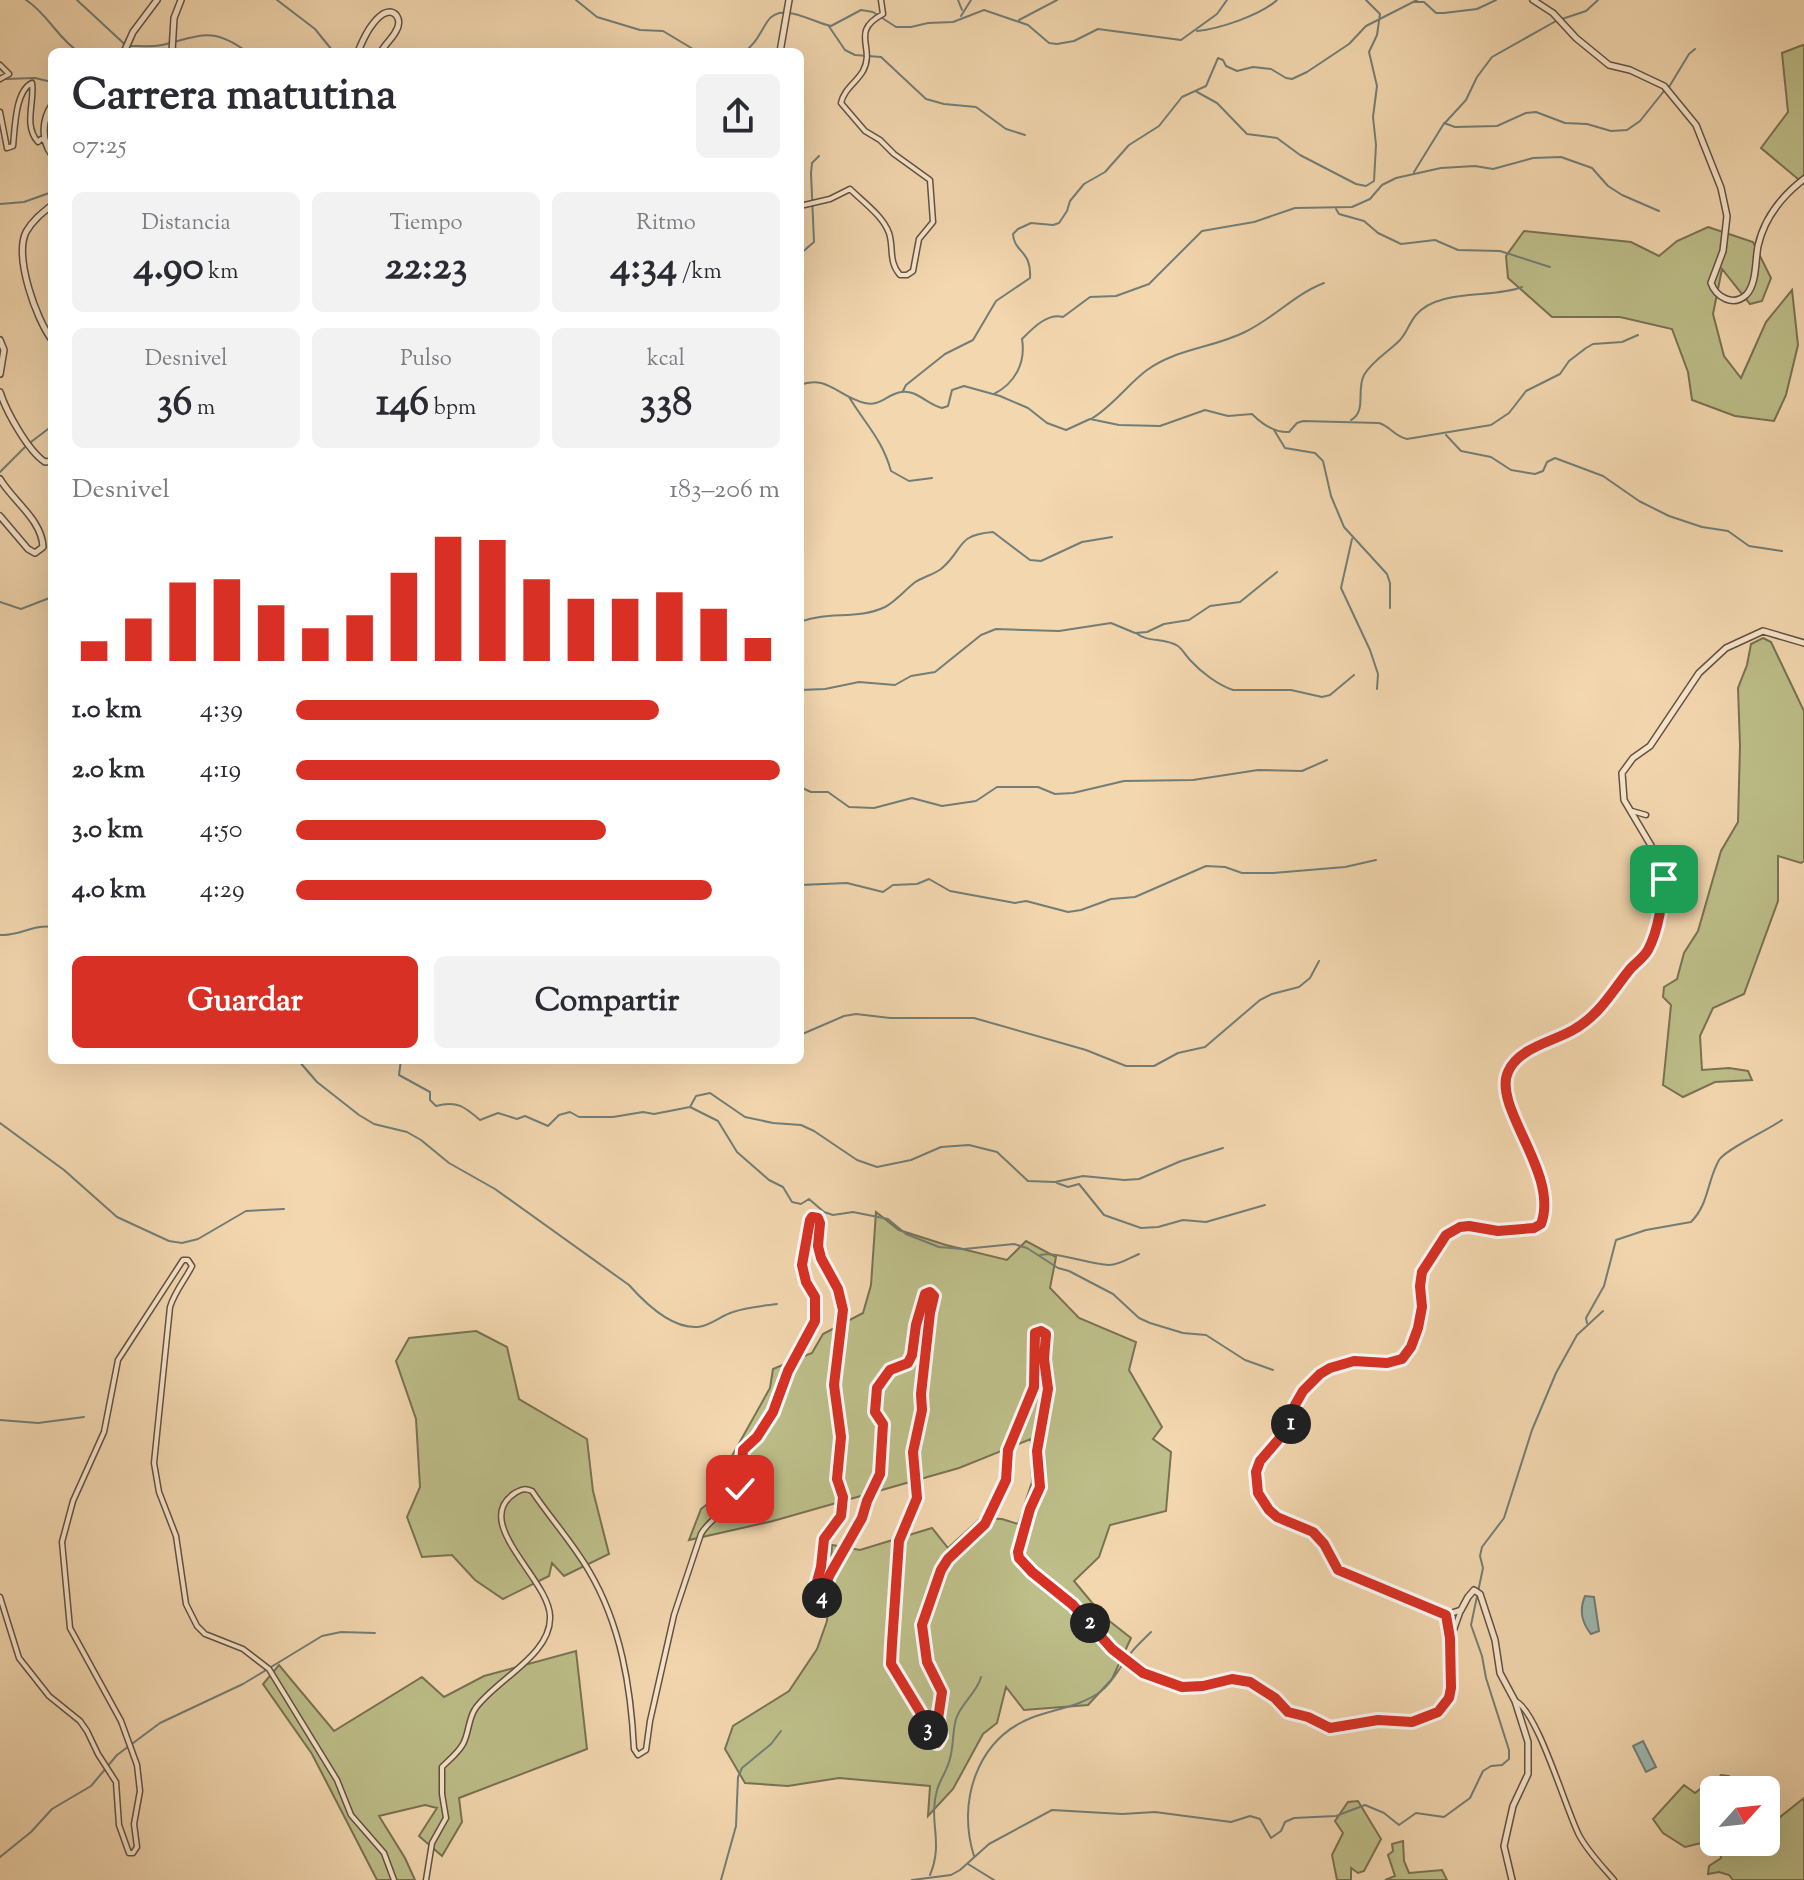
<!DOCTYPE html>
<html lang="es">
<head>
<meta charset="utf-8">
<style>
	:root { --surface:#fff; --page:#f2f2f3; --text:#2b2b33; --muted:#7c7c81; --accent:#d93025 }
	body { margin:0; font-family:"Sorts Mill Goudy",serif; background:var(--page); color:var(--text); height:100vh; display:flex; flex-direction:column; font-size:30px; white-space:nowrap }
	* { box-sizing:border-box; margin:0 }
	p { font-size:26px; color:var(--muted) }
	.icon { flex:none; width:44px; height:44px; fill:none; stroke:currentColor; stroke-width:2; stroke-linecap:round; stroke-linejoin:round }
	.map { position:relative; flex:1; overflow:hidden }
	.panel { position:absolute; left:48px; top:48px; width:756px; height:1016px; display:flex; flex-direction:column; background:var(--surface); border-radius:12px; box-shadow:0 8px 32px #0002 }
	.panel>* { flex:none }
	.needle { width:52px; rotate:63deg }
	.tools { position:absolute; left:1700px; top:1776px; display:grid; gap:16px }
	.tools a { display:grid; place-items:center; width:80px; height:80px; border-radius:12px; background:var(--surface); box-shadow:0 8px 32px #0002; font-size:40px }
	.pin { position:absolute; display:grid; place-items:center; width:68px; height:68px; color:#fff; margin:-34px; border-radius:16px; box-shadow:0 4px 12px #0006 }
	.km { position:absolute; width:40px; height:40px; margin:-20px; border-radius:50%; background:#222; color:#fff; font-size:22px; line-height:40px; text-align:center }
	.round { display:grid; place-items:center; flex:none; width:84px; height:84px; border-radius:12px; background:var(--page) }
	.summary { display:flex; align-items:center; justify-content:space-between; height:136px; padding:0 24px }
	h1 { font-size:44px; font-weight:700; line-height:60px }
	.metrics { display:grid; grid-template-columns:repeat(3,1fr); gap:12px; height:136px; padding:8px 24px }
	.metrics div { display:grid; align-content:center; border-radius:12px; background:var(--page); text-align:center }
	.metrics b { font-size:40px; font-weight:700 }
	.metrics small { font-size:22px; font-weight:400 }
	.metrics p { font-size:22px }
	.chart { height:224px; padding:16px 24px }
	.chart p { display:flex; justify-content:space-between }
	.chart svg { width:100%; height:144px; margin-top:8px; stroke:var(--accent); stroke-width:6 }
	.action { display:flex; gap:16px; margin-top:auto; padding:16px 24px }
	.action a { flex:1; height:92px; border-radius:12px; background:var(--accent); color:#fff; font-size:32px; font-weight:700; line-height:92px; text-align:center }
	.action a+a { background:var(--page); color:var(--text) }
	ul { padding:0 24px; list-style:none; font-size:26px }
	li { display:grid; grid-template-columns:128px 96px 1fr; align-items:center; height:60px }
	li i { height:20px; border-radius:10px; background:var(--accent) }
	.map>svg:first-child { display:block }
	.green { fill:#bdbe89; stroke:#787255; stroke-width:2 }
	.water { fill:#9cb8b0; stroke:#727e77; stroke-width:2 }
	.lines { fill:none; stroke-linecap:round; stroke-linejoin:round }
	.stream { stroke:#727e77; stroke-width:2 }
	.minor-casing { stroke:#625244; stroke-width:7 }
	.tertiary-casing { stroke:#625244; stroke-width:8 }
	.minor { stroke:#f7e5cb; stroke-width:4 }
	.tertiary { stroke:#f7e5cb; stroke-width:5 }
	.route-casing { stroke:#fff; stroke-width:16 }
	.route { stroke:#d93025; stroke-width:10 }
</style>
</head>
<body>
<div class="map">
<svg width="1804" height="1880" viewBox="0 0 1804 1880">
	<rect width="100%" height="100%" fill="#f3d7af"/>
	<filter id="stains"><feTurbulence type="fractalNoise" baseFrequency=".0025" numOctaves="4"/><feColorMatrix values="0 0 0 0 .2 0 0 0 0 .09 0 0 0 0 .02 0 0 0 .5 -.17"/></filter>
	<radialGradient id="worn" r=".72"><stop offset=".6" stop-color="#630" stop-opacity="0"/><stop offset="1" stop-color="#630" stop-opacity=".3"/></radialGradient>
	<path class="green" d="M1803,45L1804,46V184L1761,148L1788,112L1782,53Z
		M1708,227L1753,242L1771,278L1762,301L1750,304L1722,269L1713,314L1724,356L1741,378L1766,322L1792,290L1798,345L1786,395L1774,421L1735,416L1692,400L1688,372L1672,329L1620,317H1552L1508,278L1506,256L1524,231L1631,242L1659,256L1677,241Z
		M1763,638L1771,642L1804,711V861L1801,863L1778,856V901L1744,994L1713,1008L1700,1036L1702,1070L1729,1068L1748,1071L1752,1080L1715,1082L1683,1097L1663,1085L1671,1005L1663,997L1664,987L1677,979L1684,953L1698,931L1721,851L1738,822L1740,746L1738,688L1747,665L1751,644Z
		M876,1212L899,1230L946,1245L1007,1260L1026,1241L1056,1257L1050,1288L1079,1318L1136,1342L1129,1370L1162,1427L1153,1439L1171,1452L1166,1511L1110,1525L1099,1557L1074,1581L1103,1616L1131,1638L1112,1679L1088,1705L1024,1710L1006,1687L997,1723L983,1734L953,1789L928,1816L930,1786L839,1778L788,1786L745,1783L725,1749L733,1726L789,1691L817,1649L827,1621L832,1545L860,1550L932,1528L948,1548L981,1518L1002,1519L1018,1524L1032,1482L1031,1439L959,1468L773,1521L689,1540L701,1509L721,1493L728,1463L770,1388L773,1369L812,1353L823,1334L863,1313L871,1285Z
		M476,1331L507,1347L519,1399L587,1439L593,1491L609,1554L564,1576L552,1563L549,1576L503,1599L475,1580L452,1555L422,1557L407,1517L420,1487L416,1419L396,1361L409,1338Z
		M576,1651L587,1749L459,1798L462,1822L442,1856L419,1836L437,1808L425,1805L379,1816L405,1858L415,1880H377L312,1754L263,1684L279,1665L334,1731L422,1677L444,1697L484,1676Z
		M1721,1775L1729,1776L1742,1790H1714V1840L1685,1847L1663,1833L1653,1819L1684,1785L1695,1793L1709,1782H1716Z
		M1804,1798V1880H1733L1729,1875L1719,1872L1708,1874L1709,1866L1721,1858L1719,1842H1766V1808L1775,1821Z
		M1358,1801L1381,1839L1364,1871L1358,1873L1351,1868V1880H1337L1332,1855L1343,1833L1335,1821L1348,1802Z
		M1403,1841L1404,1861L1409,1873L1442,1870L1447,1880H1385L1395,1876L1388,1855L1393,1851L1392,1844Z"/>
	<path class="water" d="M1585,1596L1594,1597L1599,1631L1591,1634C1582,1623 1579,1610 1585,1596Z
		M1643,1741L1656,1767L1646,1772L1633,1746Z"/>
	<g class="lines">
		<path class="stream" d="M26,0C48,14 58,39 79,52
			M77,0L133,52
			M277,0L315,29L332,50
			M576,0L597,17L640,30L663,31L698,52
			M958,0L962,10
			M1415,2H1424L1436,13H1444L1477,9L1496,0
			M961,16L971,0
			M1562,19L1586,11L1598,0
			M1019,20L1057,0
			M828,25L845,50L855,55L881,57L926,99L944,104L976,107L1006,129L1025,135
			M1197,31C1219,29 1261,15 1277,0
			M130,46C140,46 153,47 162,45C200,36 212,26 247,52
			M744,52C755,45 760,33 767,22C781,0 813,23 831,26L861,10L873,12L896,27H911L928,23L953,22L984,10L1028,25L1049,43L1057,44L1074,41L1098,29L1181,40L1217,14L1227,0
			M6,79L35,78L52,82
			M1669,87L1689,54L1695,49
			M1197,92L1217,103L1247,134L1277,138L1300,155L1356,184L1366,186L1374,181L1376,145L1373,117L1377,86L1369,52L1377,35L1380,14L1366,0
			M1444,123L1455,127L1497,126L1526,113L1536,112L1565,123L1587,124L1611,131L1627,130L1640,121L1664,91
			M1414,172L1443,125L1466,100L1477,77L1492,57L1556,21
			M0,204L24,202L52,192
			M1336,209L1339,214L1364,221L1378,233L1401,244L1435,240L1458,250L1500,251L1550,267
			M800,254L814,242L811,173L812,163L819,156
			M800,385C827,374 840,398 865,403C880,407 887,394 901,392C916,389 928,405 942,408L948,406L952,390L964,386L1000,396L1028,408L1047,423L1066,430L1090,419L1119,425L1160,426L1205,410L1228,416L1252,414C1262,424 1274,433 1289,432L1297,423L1303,421L1379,423C1390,426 1394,436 1407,439L1491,425L1509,413L1526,391L1560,374L1569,361L1586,348L1593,344L1622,342L1638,335
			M903,391L906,385L945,354L973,340L996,301L1030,278C1032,250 1014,253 1013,234L1018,229L1031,223L1053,225L1059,223L1067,211L1070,201L1084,184L1105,172L1129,145L1159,126L1182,97L1206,86L1218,58L1223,60L1226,66L1237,71L1253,67L1271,69L1286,78L1292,79L1307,72L1349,44L1366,26L1417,0
			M994,394C1015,383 1026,363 1022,339C1033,328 1047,313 1063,317L1090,297L1116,296L1149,284L1202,231L1254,222L1295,208L1352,207L1370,199L1382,185L1396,178L1441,168L1475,166L1493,169L1533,158L1561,157L1592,168L1608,186L1622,195L1659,211
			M849,397C866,425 882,439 891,471L909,481L932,478
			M1091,419C1113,406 1127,385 1147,370C1178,348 1213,348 1245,332C1274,318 1295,294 1324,283
			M1351,420C1367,411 1356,390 1364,375C1372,361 1388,352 1399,341C1407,333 1409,323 1416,315C1439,288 1492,299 1522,287
			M1274,430L1285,448L1315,453L1323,461L1331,496L1344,527L1387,574L1390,583V608
			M1446,435L1461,451L1491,457L1511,470L1535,474L1543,471L1547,462L1555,458L1603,476L1639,501L1669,516L1702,527L1728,531L1749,546L1782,551
			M31,442L52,426
			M0,472L26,446
			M1352,539L1341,588L1370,650L1378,674L1377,689
			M0,602L21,609L52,597
			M800,622C827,611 858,620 885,607C896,601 904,591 914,583C922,577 933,575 941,569C965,549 955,535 993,532L1030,560L1041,561L1082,542L1112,537
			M1136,633C1148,643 1164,637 1178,646C1183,650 1186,656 1191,661C1201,672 1218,685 1233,690H1291L1322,697L1330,695L1354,675
			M800,690L825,689L859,682L895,685L911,676L935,672L981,635L996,629L1059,631L1111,623L1135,633L1147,632L1164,624L1189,620L1210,606L1240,602L1277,572
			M800,787L811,792H828L849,807L874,808L912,798L942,806L976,801L997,787H1038L1055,794L1073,793L1124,781L1193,780L1258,770L1302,771L1327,760
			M800,885L847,883L883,892L893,885L917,884L929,879L950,891L1015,903L1026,901L1068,912L1081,910L1111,899L1135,897L1206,866L1225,867L1242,873H1273L1345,867L1376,860
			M0,935C19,936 34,924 52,927
			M800,1035L844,1016L856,1014L890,1018H974L1086,1050L1126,1066H1154L1178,1053L1205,1047L1260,1000L1272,994L1299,987L1310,978L1319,961
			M298,1060L317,1082L359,1115L374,1124L407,1132L421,1140L449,1163L495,1189L629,1285C645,1303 671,1329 698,1327C710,1326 722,1315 733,1312C746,1307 763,1306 777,1304
			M401,1060L399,1075L430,1092V1100L436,1106C457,1100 465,1107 480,1120L498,1113L517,1119L525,1116L548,1126L559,1115L570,1112L579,1117H613L643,1112L654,1114L690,1107L718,1121L737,1152L769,1180L783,1187L792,1202L801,1204L809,1199L824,1212L833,1215L853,1212L888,1219L906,1234L939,1247L964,1249L1014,1244L1027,1248L1058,1268L1069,1271L1113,1294L1139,1318L1150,1323L1183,1333L1206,1335L1245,1360L1273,1370
			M690,1107L696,1096L710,1093L745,1117L773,1123L801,1125L814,1131L857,1160L877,1167L911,1160L941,1147L969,1145L997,1152L1028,1181L1055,1182L1083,1176L1124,1180L1139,1179L1181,1161L1223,1148
			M0,1123L64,1170L117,1217L169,1241L182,1243L198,1239L246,1211L284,1209
			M1057,1183L1068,1187L1079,1184L1104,1215L1141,1228L1158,1227L1183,1220L1206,1222L1265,1205
			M1040,1255C1057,1251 1088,1264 1109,1265C1120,1265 1129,1258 1139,1254
			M1587,1323L1586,1318L1604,1286L1616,1240L1646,1230L1691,1222C1709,1204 1707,1181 1719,1160C1726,1149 1768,1130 1782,1120
			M0,1420L38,1423L84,1417
			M974,1856C957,1803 976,1740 1031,1718C1054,1709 1079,1707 1100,1692C1113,1683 1120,1666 1130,1654C1136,1646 1144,1639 1151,1632
			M0,1857L31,1832L52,1809L91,1786L117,1755L160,1723L243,1684L322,1636L341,1632L375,1633
			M968,1864L994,1880
			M930,1875C944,1842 928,1822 937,1790C940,1780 946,1772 949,1762C954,1748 952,1733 956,1719C961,1703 977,1693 981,1677
			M721,1880L736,1826L738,1777L742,1768L771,1744L781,1731
			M912,1880L951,1875L960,1870L989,1844L1052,1810L1122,1814L1155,1812L1231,1822L1250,1816L1260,1819L1271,1838L1281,1831L1285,1822L1294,1818L1336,1816L1365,1805L1384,1813L1399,1825L1416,1813L1444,1817L1470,1798L1483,1771L1491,1766L1502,1765L1509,1759V1750L1486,1678L1482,1656L1471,1625L1483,1568L1480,1556L1482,1547L1504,1518L1532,1430L1556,1373L1577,1335L1603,1311"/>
		<defs>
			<path id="minor" d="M0,65L9,74L0,79
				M0,112L7,148L13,146C15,128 15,91 32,83C35,102 23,125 38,142L41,139L45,141
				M800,206L830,199L850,189C862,201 883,216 889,233C894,248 888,261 900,275H907L913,271L919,239L933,222L930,180L894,154L880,140L865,131L841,103C844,89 856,83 863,71C876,47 849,32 883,14L881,0
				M1632,811L1646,815
				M0,1597L19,1658L49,1696L80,1721L87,1731L98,1754L116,1782L119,1825L129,1853H133L137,1847L134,1824L140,1791L137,1765L121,1721L70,1628L62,1542L73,1501L104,1432L118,1360L183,1260H188L192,1266C185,1280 175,1291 170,1307L154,1463L159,1492L176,1536L186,1604L197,1626L205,1634L243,1649L269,1669L337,1780L351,1815L384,1853L394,1880
				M1446,1615L1450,1636
				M1515,1701C1537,1709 1566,1810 1579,1835C1588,1852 1602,1866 1614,1880
				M426,1880L432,1843L446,1818L442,1794V1767C449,1760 458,1753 463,1744C469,1733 468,1720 475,1709C495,1680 552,1655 550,1616C549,1579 470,1522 515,1493C522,1489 525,1488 532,1491C550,1518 573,1543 589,1571C621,1625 631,1688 634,1749L638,1755L646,1750L650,1721L674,1615L701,1534C710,1517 734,1508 740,1490C744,1477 741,1463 743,1450L757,1437L773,1412L788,1371L815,1321V1297L806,1282L802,1265L803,1247L812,1217L818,1218L820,1223L818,1246L821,1258L838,1289L843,1310L842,1335L834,1385L841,1437L837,1479L843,1497L841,1516L824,1539L821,1567L812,1600L816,1606L821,1602L829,1576L862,1518L867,1501L880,1474L883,1424L875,1412L877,1388L890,1370L908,1363L912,1355L916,1325L925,1294L930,1292L934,1296L921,1394L922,1410L913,1452L917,1498L899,1541L891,1664L925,1720L929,1741L933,1743L939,1741L942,1692L927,1662L922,1625L941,1570L948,1559L985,1524L1006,1480L1008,1450L1034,1387L1035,1333L1038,1331L1046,1334L1044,1359L1048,1389L1037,1451L1040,1487L1030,1509L1020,1545L1019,1558L1032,1572L1073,1605L1112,1649L1135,1668L1153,1678L1182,1687L1203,1686L1232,1679L1250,1682L1275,1698L1288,1712L1308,1717L1330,1728L1378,1720L1412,1722L1438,1712L1449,1698L1450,1641L1461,1610"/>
			<path id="tertiary" d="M1533,0L1553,13L1576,38L1609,65L1630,70L1664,86L1696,125L1721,188L1727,216L1723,251L1711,283C1716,297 1733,307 1746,295C1757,284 1755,261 1758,246C1764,219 1782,196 1804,179
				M124,52L133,32L157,0
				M172,52L174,18L181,0
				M358,52C363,39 371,22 383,14C395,7 403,20 396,31C392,39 385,44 381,52
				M780,52L789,0
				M52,105C42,120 41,140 52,155
				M52,205C42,213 32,221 26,232C14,257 36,319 52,340
				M0,340L4,350L0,374
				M0,392C6,411 28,451 45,462L52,461
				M0,479C13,501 42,520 43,547L35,553L28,549L0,516
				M1512,1880L1504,1846L1513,1806L1528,1774V1742L1515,1701L1500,1673L1495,1640L1480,1594L1474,1590L1468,1597L1461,1610L1446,1615C1418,1606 1393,1593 1367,1581C1358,1578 1346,1575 1338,1570C1325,1561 1326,1539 1311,1531C1288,1519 1257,1513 1255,1481C1255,1455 1280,1446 1290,1426C1294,1418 1293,1410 1297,1402C1303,1388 1316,1375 1330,1368C1355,1356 1379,1367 1402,1359C1413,1344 1421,1327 1422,1308C1423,1300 1419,1291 1420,1283C1421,1267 1437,1239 1451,1231C1466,1222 1477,1230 1493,1231C1506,1232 1529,1231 1541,1224L1544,1208L1537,1166L1508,1102L1506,1077L1509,1069L1518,1058L1573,1030L1606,1004L1632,967L1647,953L1662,896L1664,879L1659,859L1624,800L1622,773L1633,758L1650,746L1699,673L1726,648L1763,631L1804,643"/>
		</defs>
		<use href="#minor" class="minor-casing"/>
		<use href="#tertiary" class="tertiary-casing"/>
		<use href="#minor" class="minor"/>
		<use href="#tertiary" class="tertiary"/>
	</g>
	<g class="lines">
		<defs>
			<path id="route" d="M740,1489L743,1450L757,1437L773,1412L788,1371L815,1321V1297L806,1282L802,1265L810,1220L812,1217L818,1218L820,1223L818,1246L821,1258L838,1289L843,1310L834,1385L841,1437L837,1479L843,1497L841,1516L824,1539L821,1567L812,1600L816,1606L821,1602L829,1576L862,1518L867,1501L880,1474L883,1424L875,1412L877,1388L890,1370L908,1363L912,1355L916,1325L925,1294L930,1292L934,1296L930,1313L921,1394L922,1410L913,1452L917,1498L899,1541L892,1644L891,1664L925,1720L929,1741L937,1743L941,1736L938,1719L942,1692L927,1662L922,1625L941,1570L948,1559L985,1524L1006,1480L1008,1450L1034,1387L1035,1333L1041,1331L1046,1334L1044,1359L1048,1389L1037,1451L1040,1487L1030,1509L1018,1552L1019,1558L1032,1572L1073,1605L1112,1649L1143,1673L1182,1687L1203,1686L1232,1679L1250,1682L1275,1698L1288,1712L1308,1717L1330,1728L1378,1720L1412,1722L1438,1712L1449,1698L1451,1688L1450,1638L1446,1615L1338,1570L1324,1544L1313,1532L1277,1517L1269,1510L1258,1493L1256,1472L1260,1461L1291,1425L1295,1405L1303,1391L1320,1374L1330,1368L1354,1361L1387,1363L1402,1359L1411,1347L1418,1328L1422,1307L1420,1286L1422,1272L1446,1235L1460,1227L1469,1226L1498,1231L1534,1228L1541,1224C1560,1174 1492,1107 1508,1072C1518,1048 1552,1042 1573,1030C1600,1015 1612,991 1631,968C1637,962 1644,957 1648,950C1659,929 1662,902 1664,879"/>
		</defs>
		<use href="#route" class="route-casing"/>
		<use href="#route" class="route"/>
	</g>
	<rect width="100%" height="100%" filter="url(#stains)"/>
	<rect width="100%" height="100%" fill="url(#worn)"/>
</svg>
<div class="tools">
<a><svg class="needle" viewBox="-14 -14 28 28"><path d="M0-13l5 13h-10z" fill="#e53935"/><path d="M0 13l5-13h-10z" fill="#7c7c81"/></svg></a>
</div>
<div class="pin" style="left:1664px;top:879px;background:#1e9e55"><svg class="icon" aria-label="arrive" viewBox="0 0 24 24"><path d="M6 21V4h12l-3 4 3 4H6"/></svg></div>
<div class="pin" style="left:740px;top:1489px;background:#d93025"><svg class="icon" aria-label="check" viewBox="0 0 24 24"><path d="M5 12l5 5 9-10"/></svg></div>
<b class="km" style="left:1291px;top:1424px">1</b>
<b class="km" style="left:1090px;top:1623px">2</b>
<b class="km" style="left:928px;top:1730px">3</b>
<b class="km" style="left:822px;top:1598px">4</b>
<section class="panel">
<div class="summary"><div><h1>Carrera matutina</h1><p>07:25</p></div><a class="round"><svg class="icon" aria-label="share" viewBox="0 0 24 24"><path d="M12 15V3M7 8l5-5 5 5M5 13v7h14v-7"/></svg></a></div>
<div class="metrics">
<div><p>Distancia</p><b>4.90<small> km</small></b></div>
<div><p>Tiempo</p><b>22:23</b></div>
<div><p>Ritmo</p><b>4:34<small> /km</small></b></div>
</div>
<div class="metrics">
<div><p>Desnivel</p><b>36<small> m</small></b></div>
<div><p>Pulso</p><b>146<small> bpm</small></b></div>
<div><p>kcal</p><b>338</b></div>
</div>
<div class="chart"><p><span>Desnivel</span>183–206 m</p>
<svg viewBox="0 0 160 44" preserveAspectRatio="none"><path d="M5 44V38M15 44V31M25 44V20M35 44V19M45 44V27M55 44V34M65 44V30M75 44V17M85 44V6M95 44V7M105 44V19M115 44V25M125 44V25M135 44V23M145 44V28M155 44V37"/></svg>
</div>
<ul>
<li><b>1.0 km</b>4:39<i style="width:75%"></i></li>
<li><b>2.0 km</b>4:19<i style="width:100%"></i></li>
<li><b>3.0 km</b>4:50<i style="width:64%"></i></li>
<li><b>4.0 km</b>4:29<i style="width:86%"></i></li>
</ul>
<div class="action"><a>Guardar</a><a>Compartir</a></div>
</section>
</div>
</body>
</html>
